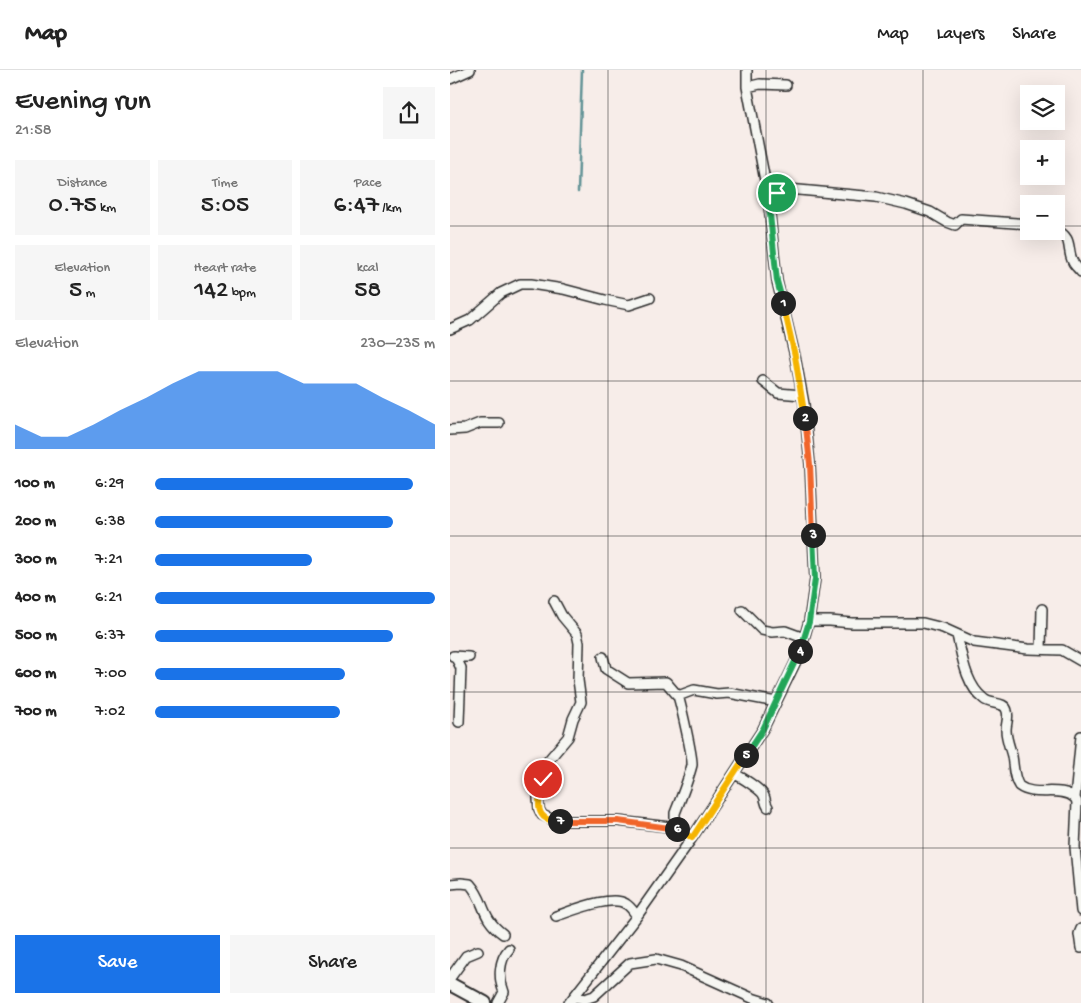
<!DOCTYPE html>
<html lang="en">
<head>
<meta charset="utf-8">
<style>
	:root { --surface:#fff; --page:#f6f6f6; --text:#222; --muted:#767676; --line:#e0e0e0; --accent:#1a73e8 }
	body { margin:0; font-family:"Gochi Hand",sans-serif; background:var(--page); color:var(--text); height:100vh; display:flex; flex-direction:column; font-size:19px; white-space:nowrap }
	* { box-sizing:border-box; margin:0 }
	p { font-size:16px; color:var(--muted) }
	.icon { flex:none; width:28px; height:28px; fill:none; stroke:currentColor; stroke-width:2; stroke-linecap:round; stroke-linejoin:round }
	.map { position:relative; flex:1; overflow:hidden }
	.drawer { display:flex; flex-direction:column; background:var(--surface); width:450px }
	.drawer>* { flex:none }
	.tools { position:absolute; left:570px; top:15px; display:grid; gap:10px }
	.tools a { display:grid; place-items:center; width:45px; height:45px; border-radius:0px; background:var(--surface); box-shadow:0 5px 20px #0002; font-size:25px }
	.pin { position:absolute; display:grid; place-items:center; width:42px; height:42px; color:#fff; margin:-21px; border:2px solid #fff; border-radius:50%; box-shadow:0 1px 5px #0007 }
	.km { position:absolute; width:25px; height:25px; margin:-12px; border-radius:50%; background:#222; color:#fff; font-size:14px; line-height:25px; text-align:center }
	.round { display:grid; place-items:center; flex:none; width:52px; height:52px; border-radius:0px; background:var(--page) }
	.head { display:flex; align-items:center; justify-content:space-between; height:85px; padding:0 15px }
	h1 { font-size:28px; font-weight:600; line-height:38px }
	.stats { display:grid; grid-template-columns:repeat(3,1fr); gap:8px; height:85px; padding:5px 15px }
	.stats div { display:grid; align-content:center; border-radius:0px; background:var(--page); text-align:center }
	.stats b { font-size:25px; font-weight:600 }
	.stats small { font-size:14px; font-weight:400 }
	.stats p { font-size:14px }
	.chart { height:140px; padding:10px 15px }
	.chart p { display:flex; justify-content:space-between }
	.chart svg { width:100%; height:90px; margin-top:5px; fill:var(--accent); opacity:.7 }
	.cta { display:flex; gap:10px; margin-top:auto; padding:10px 15px }
	.cta a { flex:1; height:58px; border-radius:0px; background:var(--accent); color:#fff; font-size:20px; font-weight:600; line-height:58px; text-align:center }
	.cta a+a { background:var(--page); color:var(--text) }
	ul { padding:0 15px; list-style:none; font-size:16px }
	li { display:grid; grid-template-columns:80px 60px 1fr; align-items:center; height:38px }
	li i { height:12px; border-radius:6px; background:var(--accent) }
	header { display:flex; align-items:center; gap:30px; box-sizing:border-box; height:70px; padding:0 25px; background:var(--surface); border-bottom:1px solid var(--line) }
	header strong { font-size:24px }
	nav { display:flex; gap:28px; margin-inline-start:auto; font-size:18px }
	main { display:flex; flex:1; min-height:0 }
	.map>svg:first-child { display:block }
	.lines { fill:none; stroke-linecap:round; stroke-linejoin:round }
	.stream { stroke:#629396; stroke-width:2.5 }
	.street-casing { stroke:#2b2b2b; stroke-width:12 }
	.secondary-casing { stroke:#2b2b2b; stroke-width:16 }
	.street { stroke:#f6f6f2; stroke-width:9 }
	.secondary { stroke:#f6f6f2; stroke-width:12 }
	.split-1-casing { stroke:#fff; stroke-width:10 }
	.split-2-casing { stroke:#fff; stroke-width:10 }
	.split-3-casing { stroke:#fff; stroke-width:10 }
	.split-4-casing { stroke:#fff; stroke-width:10 }
	.split-5-casing { stroke:#fff; stroke-width:10 }
	.split-6-casing { stroke:#fff; stroke-width:10 }
	.split-7-casing { stroke:#fff; stroke-width:10 }
	.split-8-casing { stroke:#fff; stroke-width:10 }
	.split-1 { stroke:#22a559; stroke-width:6 }
	.split-2 { stroke:#f5b400; stroke-width:6 }
	.split-3 { stroke:#f0652b; stroke-width:6 }
	.split-4 { stroke:#22a559; stroke-width:6 }
	.split-5 { stroke:#22a559; stroke-width:6 }
	.split-6 { stroke:#f5b400; stroke-width:6 }
	.split-7 { stroke:#f0652b; stroke-width:6 }
	.split-8 { stroke:#f5b400; stroke-width:6 }
	.grid { fill:none; stroke:#2b2b2b; stroke-width:1; stroke-opacity:0.55 }
</style>
</head>
<body>
<header>
<strong>Map</strong>
<nav><a>Map</a><a>Layers</a><a>Share</a></nav>
</header>
<main>
<section class="drawer">
<div class="head"><div><h1>Evening run</h1><p>21:58</p></div><a class="round"><svg class="icon" aria-label="share" viewBox="0 0 24 24"><path d="M12 15V3M7 8l5-5 5 5M5 13v7h14v-7"/></svg></a></div>
<div class="stats">
<div><p>Distance</p><b>0.75<small> km</small></b></div>
<div><p>Time</p><b>5:05</b></div>
<div><p>Pace</p><b>6:47<small> /km</small></b></div>
</div>
<div class="stats">
<div><p>Elevation</p><b>5<small> m</small></b></div>
<div><p>Heart rate</p><b>142<small> bpm</small></b></div>
<div><p>kcal</p><b>58</b></div>
</div>
<div class="chart"><p><span>Elevation</span>230–235 m</p>
<svg viewBox="0 0 160 44" preserveAspectRatio="none"><path d="M0 44V32L10 38L20 38L30 32L40 25L50 19L60 12L70 6L80 6L90 6L100 6L110 12L120 12L130 12L140 19L150 25L160 32V44z"/></svg>
</div>
<ul>
<li><b>100 m</b>6:29<i style="width:92%"></i></li>
<li><b>200 m</b>6:38<i style="width:85%"></i></li>
<li><b>300 m</b>7:21<i style="width:56%"></i></li>
<li><b>400 m</b>6:21<i style="width:100%"></i></li>
<li><b>500 m</b>6:37<i style="width:85%"></i></li>
<li><b>600 m</b>7:00<i style="width:68%"></i></li>
<li><b>700 m</b>7:02<i style="width:66%"></i></li>
</ul>
<div class="cta"><a>Save</a><a>Share</a></div>
</section>
<div class="map">
<svg width="631" height="933" viewBox="0 0 631 933">
	<rect width="100%" height="100%" fill="#f7ede9"/>
	<filter id="ink" filterUnits="userSpaceOnUse"><feTurbulence type="fractalNoise" baseFrequency=".02" numOctaves="2"/><feDisplacementMap in="SourceGraphic" scale="10" xChannelSelector="R" yChannelSelector="G"/><feConvolveMatrix kernelMatrix="1 2 1 2 8 2 1 2 1" color-interpolation-filters="sRGB"/></filter>
	<g filter="url(#ink)">
		<g class="lines">
			<path class="stream" d="M128,122L132,0"/>
			<defs>
				<path id="street" d="M0,9L20,0
					M297,17L310,14L336,15
					M318,126L338,119L426,127L456,134L480,142L497,152L505,155L511,149L579,154
					M606,160C624,168 616,179 623,192C624,195 629,199 631,202
					M0,259L20,250L51,223L70,214H81L113,219L155,230L179,235L200,228
					M313,311L328,323L352,325
					M0,360L15,359L30,353H49
					M104,531L112,546L127,564L129,573L128,610L131,632L123,649L118,667L97,692L88,728L89,739L92,745L106,751H168L220,757L232,761L242,768
					M292,540L312,560L322,562L335,561L354,568
					M359,551H380L402,553H473L493,558L524,572L578,579L612,580L631,591
					M507,565C512,586 516,616 534,629C540,635 555,631 557,641C559,648 556,653 556,660C556,668 560,678 562,686C564,697 563,707 569,716C585,728 610,715 625,728L627,732L625,777L631,841
					M591,579L592,539
					M3,586L19,587
					M5,586L11,598L9,652
					M153,587L156,599L178,613L216,612L228,626L244,620L267,624L279,623L326,632
					M228,626C231,635 243,688 242,695C238,711 231,728 225,743V751L232,761
					M284,704C290,706 312,720 314,726C316,730 315,733 318,737
					M625,728L631,666
					M0,814L11,813L20,814C36,832 30,847 53,864
					M106,846C122,841 162,824 176,834C180,836 184,842 187,846
					M631,859L629,864L631,878
					M0,908L16,886L28,881
					M124,927L135,929L144,926L180,893L206,889L231,896L302,928L318,933
					M48,933L54,922C48,908 49,890 59,879
					M119,933L187,846L242,768L313,659L350,583L359,551L365,509L360,394L354,334L345,286L327,211L318,126L297,17V0"/>
				<path id="secondary" d="M0,914L35,933"/>
			</defs>
			<use href="#street" class="street-casing"/>
			<use href="#secondary" class="secondary-casing"/>
			<use href="#street" class="street"/>
			<use href="#secondary" class="secondary"/>
		</g>
	</g>
	<g class="lines" filter="url(#ink)">
		<defs>
			<path id="split-1" d="M327,123L318,126L327,211L333,233"/>
			<path id="split-2" d="M333,233L345,286L355,348"/>
			<path id="split-3" d="M355,348L360,394L363,465"/>
			<path id="split-4" d="M350,581L359,552L365,509L363,465"/>
			<path id="split-5" d="M296,685L313,659L350,581"/>
			<path id="split-6" d="M227,759L232,761L242,768L296,685"/>
			<path id="split-7" d="M110,751H168L227,759"/>
			<path id="split-8" d="M93,709C89,728 81,752 110,751"/>
		</defs>
		<use href="#split-1" class="split-1-casing"/>
		<use href="#split-2" class="split-2-casing"/>
		<use href="#split-3" class="split-3-casing"/>
		<use href="#split-4" class="split-4-casing"/>
		<use href="#split-5" class="split-5-casing"/>
		<use href="#split-6" class="split-6-casing"/>
		<use href="#split-7" class="split-7-casing"/>
		<use href="#split-8" class="split-8-casing"/>
		<use href="#split-1" class="split-1"/>
		<use href="#split-2" class="split-2"/>
		<use href="#split-3" class="split-3"/>
		<use href="#split-4" class="split-4"/>
		<use href="#split-5" class="split-5"/>
		<use href="#split-6" class="split-6"/>
		<use href="#split-7" class="split-7"/>
		<use href="#split-8" class="split-8"/>
	</g>
	<path class="grid" d="M158,0V933M316,0V933M473,0V933M0,156H579M606,156H631M0,311H631M0,466H631M0,622H631M0,778H631"/>
</svg>
<div class="tools">
<a><svg class="icon" aria-label="layers" viewBox="0 0 24 24"><path d="M12 4l9 5-9 5-9-5zM3 14l9 5 9-5"/></svg></a>
<a>+</a>
<a>−</a>
</div>
<div class="pin" style="left:327px;top:123px;background:#1e9e55"><svg class="icon" aria-label="arrive" viewBox="0 0 24 24"><path d="M6 21V4h12l-3 4 3 4H6"/></svg></div>
<div class="pin" style="left:93px;top:709px;background:#d93025"><svg class="icon" aria-label="check" viewBox="0 0 24 24"><path d="M5 12l5 5 9-10"/></svg></div>
<b class="km" style="left:333px;top:233px">1</b>
<b class="km" style="left:355px;top:348px">2</b>
<b class="km" style="left:363px;top:465px">3</b>
<b class="km" style="left:350px;top:581px">4</b>
<b class="km" style="left:296px;top:685px">5</b>
<b class="km" style="left:227px;top:759px">6</b>
<b class="km" style="left:110px;top:751px">7</b>
</div>
</main>
</body>
</html>
